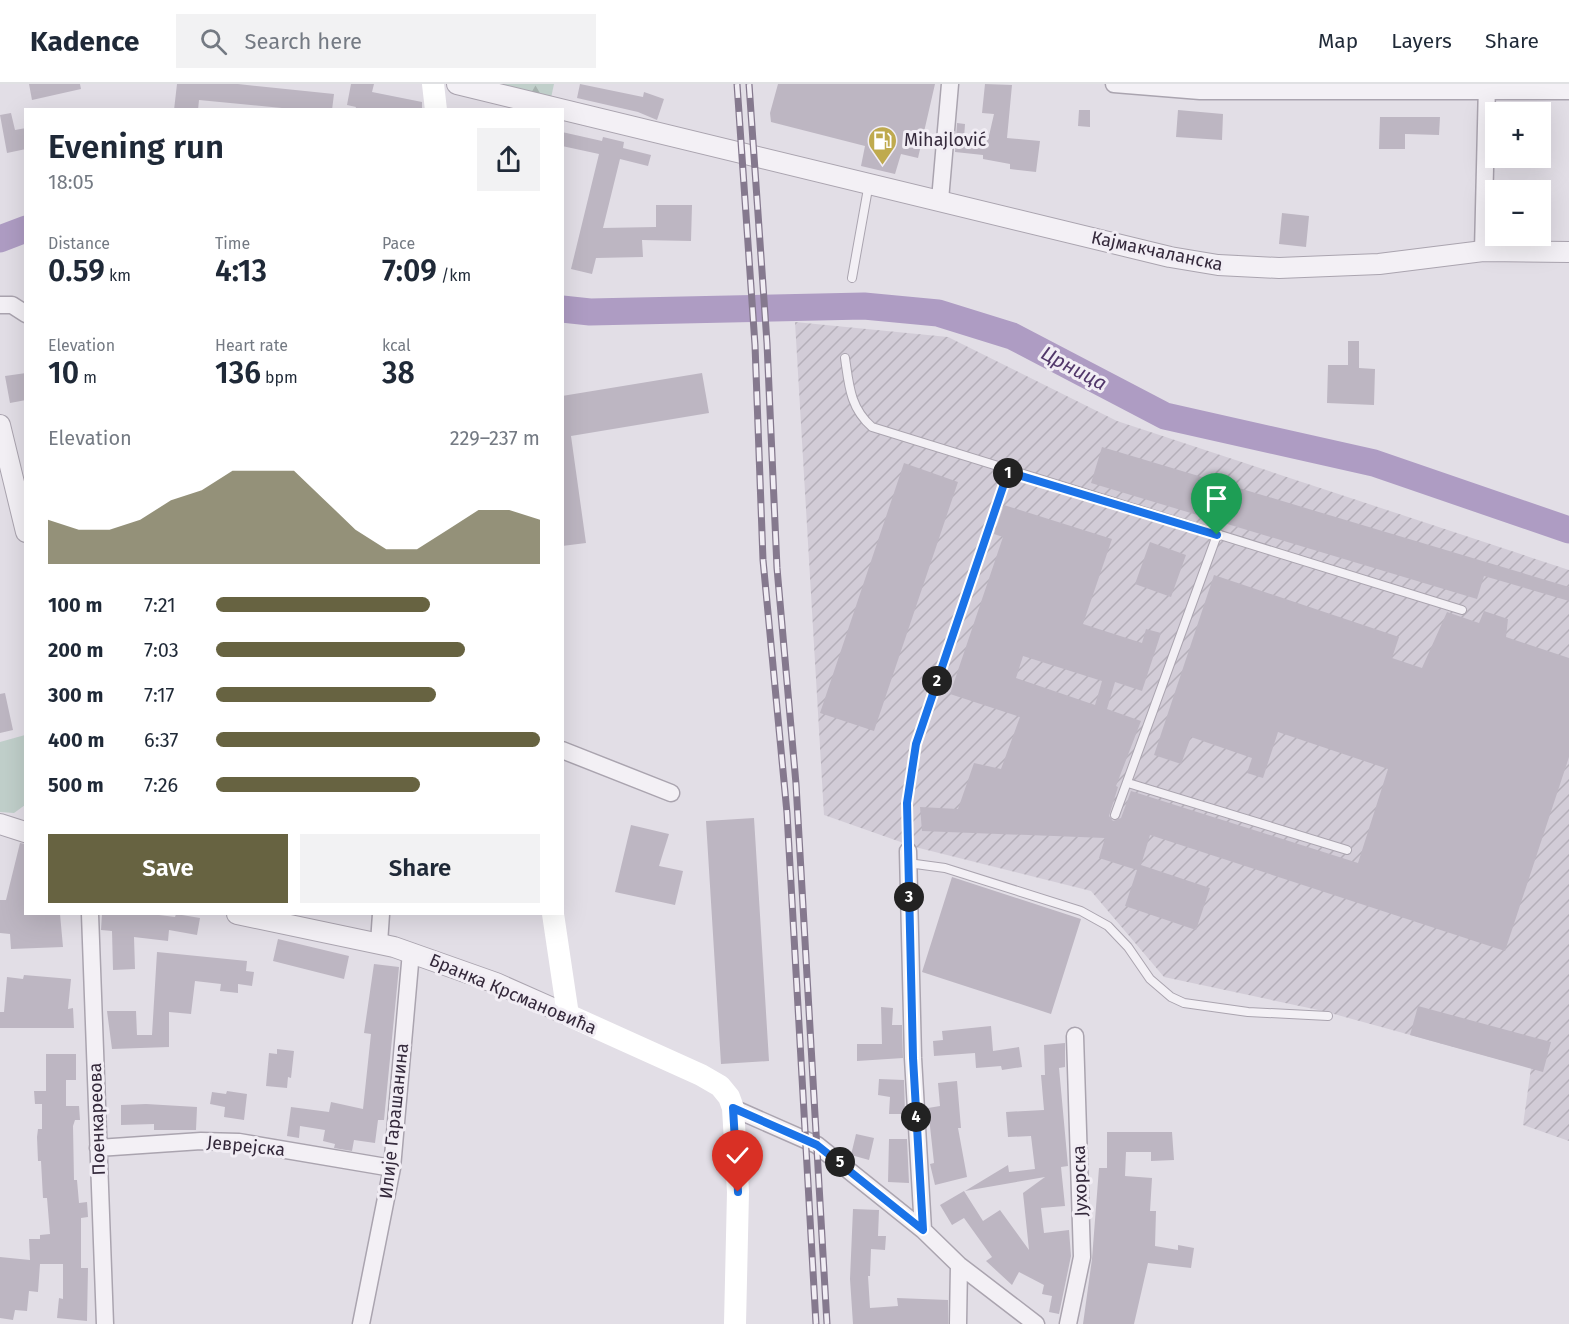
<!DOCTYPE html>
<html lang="en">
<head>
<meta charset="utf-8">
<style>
	:root { --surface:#fff; --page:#f2f2f3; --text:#1f2937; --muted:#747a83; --line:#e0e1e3; --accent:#676341 }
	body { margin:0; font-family:"Fira Sans",sans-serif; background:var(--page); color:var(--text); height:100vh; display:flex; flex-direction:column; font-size:22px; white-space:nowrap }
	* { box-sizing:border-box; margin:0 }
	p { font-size:20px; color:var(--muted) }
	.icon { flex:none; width:33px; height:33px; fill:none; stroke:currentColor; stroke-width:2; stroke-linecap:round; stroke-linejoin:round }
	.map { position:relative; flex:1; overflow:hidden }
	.sheet { position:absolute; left:24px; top:24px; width:540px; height:807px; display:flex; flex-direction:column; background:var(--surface); border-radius:0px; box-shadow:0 6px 24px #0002 }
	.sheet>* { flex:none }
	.controls { position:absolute; left:1485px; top:18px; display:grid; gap:12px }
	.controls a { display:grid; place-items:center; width:66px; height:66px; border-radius:0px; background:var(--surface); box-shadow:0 6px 24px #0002; font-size:30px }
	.pin { position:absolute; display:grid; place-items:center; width:51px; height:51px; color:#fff; margin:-62px -26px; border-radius:50% 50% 50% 0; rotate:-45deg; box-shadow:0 0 6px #0007 }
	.pin .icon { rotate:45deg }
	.km { position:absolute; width:30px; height:30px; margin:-15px; border-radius:50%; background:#222; color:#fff; font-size:16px; line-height:30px; text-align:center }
	.round { display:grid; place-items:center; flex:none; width:63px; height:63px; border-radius:0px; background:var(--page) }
	.headline { display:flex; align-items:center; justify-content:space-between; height:102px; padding:0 24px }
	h1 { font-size:33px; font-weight:600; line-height:45px }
	.figures { display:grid; grid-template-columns:repeat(3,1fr); gap:9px; height:102px; padding:6px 24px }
	.figures div { display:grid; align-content:center }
	.figures b { font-size:30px; font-weight:600 }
	.figures small { font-size:16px; font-weight:400 }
	.figures p { font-size:16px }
	.chart { height:168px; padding:12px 24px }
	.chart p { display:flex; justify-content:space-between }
	.chart svg { width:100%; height:108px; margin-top:6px; fill:var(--accent); opacity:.7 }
	.cta { display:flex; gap:12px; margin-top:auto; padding:12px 24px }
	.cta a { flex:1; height:69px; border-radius:0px; background:var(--accent); color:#fff; font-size:24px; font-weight:600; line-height:69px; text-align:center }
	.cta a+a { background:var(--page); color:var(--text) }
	ul { padding:0 24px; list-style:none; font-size:20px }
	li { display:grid; grid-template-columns:96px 72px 1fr; align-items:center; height:45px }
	li i { height:15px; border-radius:8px; background:var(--accent) }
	header { display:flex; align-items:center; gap:36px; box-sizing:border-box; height:84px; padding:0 30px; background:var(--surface); border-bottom:2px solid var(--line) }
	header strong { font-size:28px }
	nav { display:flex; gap:33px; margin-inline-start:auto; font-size:21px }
	.search { width:420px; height:54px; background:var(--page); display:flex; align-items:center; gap:15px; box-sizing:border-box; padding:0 21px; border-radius:0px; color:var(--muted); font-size:22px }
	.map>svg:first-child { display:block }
	.industrial { fill:url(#industrial-furrows) }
	.forest { fill:url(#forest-firs) }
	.park { fill:#c0cfca }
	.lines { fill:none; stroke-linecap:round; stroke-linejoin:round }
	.river { stroke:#ae9cc3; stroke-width:27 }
	.building { fill:#bdb6c2; fill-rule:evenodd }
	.service-casing { stroke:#aaa4af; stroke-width:10 }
	.minor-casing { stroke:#aaa4af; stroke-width:19 }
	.tertiary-casing { stroke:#aaa4af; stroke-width:22 }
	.service { stroke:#f3f0f5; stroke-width:8 }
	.minor { stroke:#f3f0f5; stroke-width:16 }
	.tertiary { stroke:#f3f0f5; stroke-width:20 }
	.secondary { stroke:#fff; stroke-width:22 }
	.rail-casing { stroke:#85798e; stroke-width:7 }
	.rail { stroke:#f1edf4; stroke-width:4.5; stroke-dasharray:14; stroke-linecap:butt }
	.route-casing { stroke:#fff; stroke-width:12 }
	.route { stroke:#1a73e8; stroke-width:8 }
	.labels { text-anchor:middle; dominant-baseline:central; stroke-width:6; stroke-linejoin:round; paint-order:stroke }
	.poi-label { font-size:18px; fill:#34293b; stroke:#f1edf4; text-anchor:start }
	.street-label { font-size:18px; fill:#34293b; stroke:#f1edf4 }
	.water-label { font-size:20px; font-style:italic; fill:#51376a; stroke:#f1edf4 }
</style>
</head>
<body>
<header>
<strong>Kadence</strong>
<div class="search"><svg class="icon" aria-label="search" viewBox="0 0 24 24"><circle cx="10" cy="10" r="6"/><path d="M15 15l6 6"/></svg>Search here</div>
<nav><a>Map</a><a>Layers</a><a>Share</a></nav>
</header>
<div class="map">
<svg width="1569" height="1240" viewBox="0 0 1569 1240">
	<defs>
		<pattern id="industrial-furrows" width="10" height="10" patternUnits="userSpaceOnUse" patternTransform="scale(1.5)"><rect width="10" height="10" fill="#d2ccd7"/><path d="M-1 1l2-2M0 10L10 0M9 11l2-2" fill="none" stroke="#b5afb9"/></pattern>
		<pattern id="forest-firs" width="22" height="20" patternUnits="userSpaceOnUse" patternTransform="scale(1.5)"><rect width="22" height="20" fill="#c0cfca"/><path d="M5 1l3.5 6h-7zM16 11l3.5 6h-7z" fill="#a6b2ae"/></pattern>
	</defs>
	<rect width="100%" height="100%" fill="#e2dee6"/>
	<path class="industrial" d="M795,238L948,253L1117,337L1569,486V1057L1523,1041L1531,984L1323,927L1164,893L1091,807L915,763L824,731Z"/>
	<path class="forest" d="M487,0H554L551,14Z"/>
	<path class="park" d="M25,651V721L14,729L0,728V658Z"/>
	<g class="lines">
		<path class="river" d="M0,155L26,145
			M562,225L590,228L864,222L938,229L1012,252L1165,332L1374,379L1569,446"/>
	</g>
	<path class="building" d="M29,0H80L81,5L32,16Z
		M177,0H238L334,10L332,26H302L199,16L198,26H174Z
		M351,0H374L372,8L422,18V26H355L356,23L347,21Z
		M580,0L643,13L644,8L664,15L657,36L638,28L577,14Z
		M778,0H935L918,74L901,70L895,90L861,82L865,62L771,38L770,29Z
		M985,0L1012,1L1007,54L1040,57L1036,88L1010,85V80L983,75V71L955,68L957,39L965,40L964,54L988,56L994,30L982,29Z
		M1079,26H1090V43L1078,42Z
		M1178,26L1223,30L1222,56L1176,53Z
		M11,29L15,46L26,44V65L7,69L0,31Z
		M1380,33H1440L1439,51L1405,50V65H1379Z
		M562,48L602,57L603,53L624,58L623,64L651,71L648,82L620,75L603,144L656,143V121H692L691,157L642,156L643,173L596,174L592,190L571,185L599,70L562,62Z
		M1282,129L1309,132L1306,163L1279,160Z
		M1348,257H1359V284L1375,285L1374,321L1327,319L1328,281H1348Z
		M26,289V316L10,319L5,292Z
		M702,289L709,329L571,352L586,459L562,462V312Z
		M1102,363L1569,503V517L1484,492L1477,515L1091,399Z
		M904,379L958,398L874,647L820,629Z
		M1004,421L1112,455L1083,540L1142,559L1146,545L1161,549L1142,607L1115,598L1107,625L1141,637L1116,702L1118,703L1109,732L1113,737L1121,734L1131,707L1358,779L1388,685L1278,648L1263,694L1247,689L1252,674L1191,653L1181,680L1154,671L1214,491L1399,553L1392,574L1422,584L1447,528L1479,539L1484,527L1508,535L1506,553L1569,574V673L1505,867L1150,751L1141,781L1210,804L1196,846L1125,822L1137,786L1099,774L1105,754L922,747L920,723L958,725L974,679L1001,685L1020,633L950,610L1003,453L994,450ZM1023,572L1102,597L1095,621L1016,594Z
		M1150,458L1186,471L1171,513L1135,500Z
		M5,609L13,646L0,649V610Z
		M754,734L769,977L721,980L706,737Z
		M631,741L669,750L659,782L683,787L675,821L615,808Z
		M20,759L26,760V830H60L63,863L11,865L10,850L0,849V816H6Z
		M952,793L1081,835L1051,930L922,888Z
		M102,830H151L175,833L176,830L200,834L197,851L169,846L168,857L134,853L135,885L113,886L112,847L101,846Z
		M278,855L349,872L344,895L273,877Z
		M157,868L247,877L246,887L254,888L252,902L238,900V909L220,907L221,900L195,897L191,930L169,928V963L112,965L107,927H136L137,951H152Z
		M374,880L399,883L384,1036H378L375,1059L354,1056L352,1067L334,1064L335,1060L323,1057L325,1046L300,1042L299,1054L287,1052L291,1023L329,1028L331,1018L363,1025L371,950L364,949Z
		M24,891L71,895L68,925L73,924L74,944H0V928H4L7,893L23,895Z
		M1418,922L1551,958L1543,988L1410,951Z
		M881,923L893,924L892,941H902L903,974L857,977V960H882Z
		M991,942L993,967L1019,963L1022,983L1002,986L1001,982L976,984L975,969L934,972L933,957L943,956L942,947Z
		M1065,959V983L1059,984L1068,1082L1061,1083L1065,1122L1041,1124L1044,1149L1069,1146L1071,1172L1059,1230L1049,1228L1052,1212L1042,1210L1044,1201L1019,1188L1012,1201L986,1177L992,1173L964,1134L952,1141L940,1121L964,1107L983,1137L1000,1126L1029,1166L1023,1109L1045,1093L965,1107L1008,1081L1009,1088L1035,1085L1031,1052L1008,1053L1006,1028L1044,1026L1041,991H1045L1044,961Z
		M277,965L294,967L291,994L288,993L287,1004L266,1002L269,969L277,970Z
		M46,970H76V996H66V1022H79L80,1036H75L73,1042L74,1096H77L79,1119L87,1118L88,1133L81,1134V1184H88L87,1237L57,1234L59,1214L63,1215V1180H40L38,1208L29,1207L27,1227L15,1226L13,1236L0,1234V1173L30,1176L29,1155H40V1151L50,1150L47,1114H43L41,1077H38L37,1053L38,1045H42V1020H35L34,1007H46Z
		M879,995L904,996L905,1030H889L890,1013L878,1011Z
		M957,997L961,1044H958L967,1093L935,1101L930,1080L934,1079L928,1024L940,1022L938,999Z
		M227,1007L247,1010L244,1036L224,1033L225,1023L210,1020L212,1008L226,1010Z
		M146,1020L197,1023L196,1046H154V1040L121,1041V1021Z
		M1107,1048H1172L1174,1076L1151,1077V1068H1126L1125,1092L1152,1094L1150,1127H1156L1155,1162L1178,1166V1161L1194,1164L1191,1184L1148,1179L1134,1240H1083L1092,1175L1099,1084H1107Z
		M856,1050L874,1054L869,1076L851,1071Z
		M889,1055H907L909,1099L888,1098Z
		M853,1125L879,1126L878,1152H886L885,1166L871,1165L870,1192H868L870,1224L898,1222L897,1214L948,1216V1240H853L850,1195Z"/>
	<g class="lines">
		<defs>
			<path id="service" d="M852,194L869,99
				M845,274C849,301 850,324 872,343L1462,526
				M1128,699L1347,766
				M1115,731L1217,451
				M908,767L907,719L916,659L1008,388
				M908,779L945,784L1081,827L1108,842L1128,863L1150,895L1171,913L1184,919L1248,928L1328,932"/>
			<path id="minor" d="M1114,0L1200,7H1569
				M940,116L950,0
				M1483,167L1487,0
				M0,221H12L26,230
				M562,666L671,709
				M908,767L913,974L923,1146
				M90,830L105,1240
				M379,859L381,830
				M733,1024L817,1061L923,1146L959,1181L1036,1240
				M98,1064L201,1057L239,1058L392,1084
				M361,1240L392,1084L411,868
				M958,1240L959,1181
				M1068,1240L1082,1173L1075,952"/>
			<path id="tertiary" d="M457,0L1170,173L1218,181L1279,184L1379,180L1483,167L1569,168
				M0,341L26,448
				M0,740L25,748
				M237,830L394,863L496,899L568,931"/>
		</defs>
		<use href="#service" class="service-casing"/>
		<use href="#minor" class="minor-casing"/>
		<use href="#tertiary" class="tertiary-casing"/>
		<use href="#service" class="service"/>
		<use href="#minor" class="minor"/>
		<use href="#tertiary" class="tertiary"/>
		<path class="secondary" d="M433,0L436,26
			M553,830L568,931L701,991L720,1002L729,1013L733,1024L738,1108L735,1240"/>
		<defs>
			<path id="rail" d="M737,0L755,261L763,476L787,729L816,1240
				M749,0L767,259L777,484L796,700L827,1240"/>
		</defs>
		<use href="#rail" class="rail-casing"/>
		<use href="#rail" class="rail"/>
	</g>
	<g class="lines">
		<defs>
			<path id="route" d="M738,1108L733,1024L817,1061L923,1146L913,974L907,719L916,660L1008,388L1217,451"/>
		</defs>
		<use href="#route" class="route-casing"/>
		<use href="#route" class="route"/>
	</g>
	<defs>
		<symbol id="fuel-pin" viewBox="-11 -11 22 30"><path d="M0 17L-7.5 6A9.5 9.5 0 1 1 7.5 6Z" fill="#bfaa4e" stroke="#f1edf4"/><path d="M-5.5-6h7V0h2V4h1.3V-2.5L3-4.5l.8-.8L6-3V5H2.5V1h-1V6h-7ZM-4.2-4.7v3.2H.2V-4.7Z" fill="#fff"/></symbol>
	</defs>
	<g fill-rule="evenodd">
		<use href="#fuel-pin" x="866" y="40" width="33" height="45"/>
	</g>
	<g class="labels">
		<g class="poi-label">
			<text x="904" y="56">Mihajlović</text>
		</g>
		<g class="street-label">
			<text transform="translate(1157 167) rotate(12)">Кајмакчаланска</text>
			<text transform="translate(513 910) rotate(23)">Бранка Крсмановића</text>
			<text transform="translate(97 1035) rotate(-92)">Поенкареова</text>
			<text transform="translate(394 1037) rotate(-84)">Илије Гарашанина</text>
			<text transform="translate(246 1062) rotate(6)">Јеврејска</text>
			<text transform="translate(1080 1097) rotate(-92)">Јухорска</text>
		</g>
		<g class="water-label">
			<text transform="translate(1074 284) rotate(28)">Црница</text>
		</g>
	</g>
</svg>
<div class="controls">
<a>+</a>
<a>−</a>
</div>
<div class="pin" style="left:1217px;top:451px;background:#1e9e55"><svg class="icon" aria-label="arrive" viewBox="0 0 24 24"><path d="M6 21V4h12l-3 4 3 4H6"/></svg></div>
<div class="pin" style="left:738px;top:1108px;background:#d93025"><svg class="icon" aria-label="check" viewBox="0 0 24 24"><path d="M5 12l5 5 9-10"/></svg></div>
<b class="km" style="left:1008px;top:389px">1</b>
<b class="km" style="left:937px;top:597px">2</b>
<b class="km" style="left:909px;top:813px">3</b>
<b class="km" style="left:916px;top:1033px">4</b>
<b class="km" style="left:840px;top:1078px">5</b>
<section class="sheet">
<div class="headline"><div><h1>Evening run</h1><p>18:05</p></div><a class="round"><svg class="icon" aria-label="share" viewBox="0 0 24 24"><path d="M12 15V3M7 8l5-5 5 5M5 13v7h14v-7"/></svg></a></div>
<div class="figures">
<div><p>Distance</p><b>0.59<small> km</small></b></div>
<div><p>Time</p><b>4:13</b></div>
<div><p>Pace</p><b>7:09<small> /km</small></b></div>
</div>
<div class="figures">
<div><p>Elevation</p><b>10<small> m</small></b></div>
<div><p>Heart rate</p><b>136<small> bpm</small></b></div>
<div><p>kcal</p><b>38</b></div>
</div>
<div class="chart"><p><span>Elevation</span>229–237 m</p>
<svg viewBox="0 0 160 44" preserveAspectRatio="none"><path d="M0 44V26L10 30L20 30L30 26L40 18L50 14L60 6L70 6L80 6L90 18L100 30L110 38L120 38L130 30L140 22L150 22L160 26V44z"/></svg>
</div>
<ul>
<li><b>100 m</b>7:21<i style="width:66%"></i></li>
<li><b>200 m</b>7:03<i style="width:77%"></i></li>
<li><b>300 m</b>7:17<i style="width:68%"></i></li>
<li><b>400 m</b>6:37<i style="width:100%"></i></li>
<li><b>500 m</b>7:26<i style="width:63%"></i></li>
</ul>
<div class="cta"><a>Save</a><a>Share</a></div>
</section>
</div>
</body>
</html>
